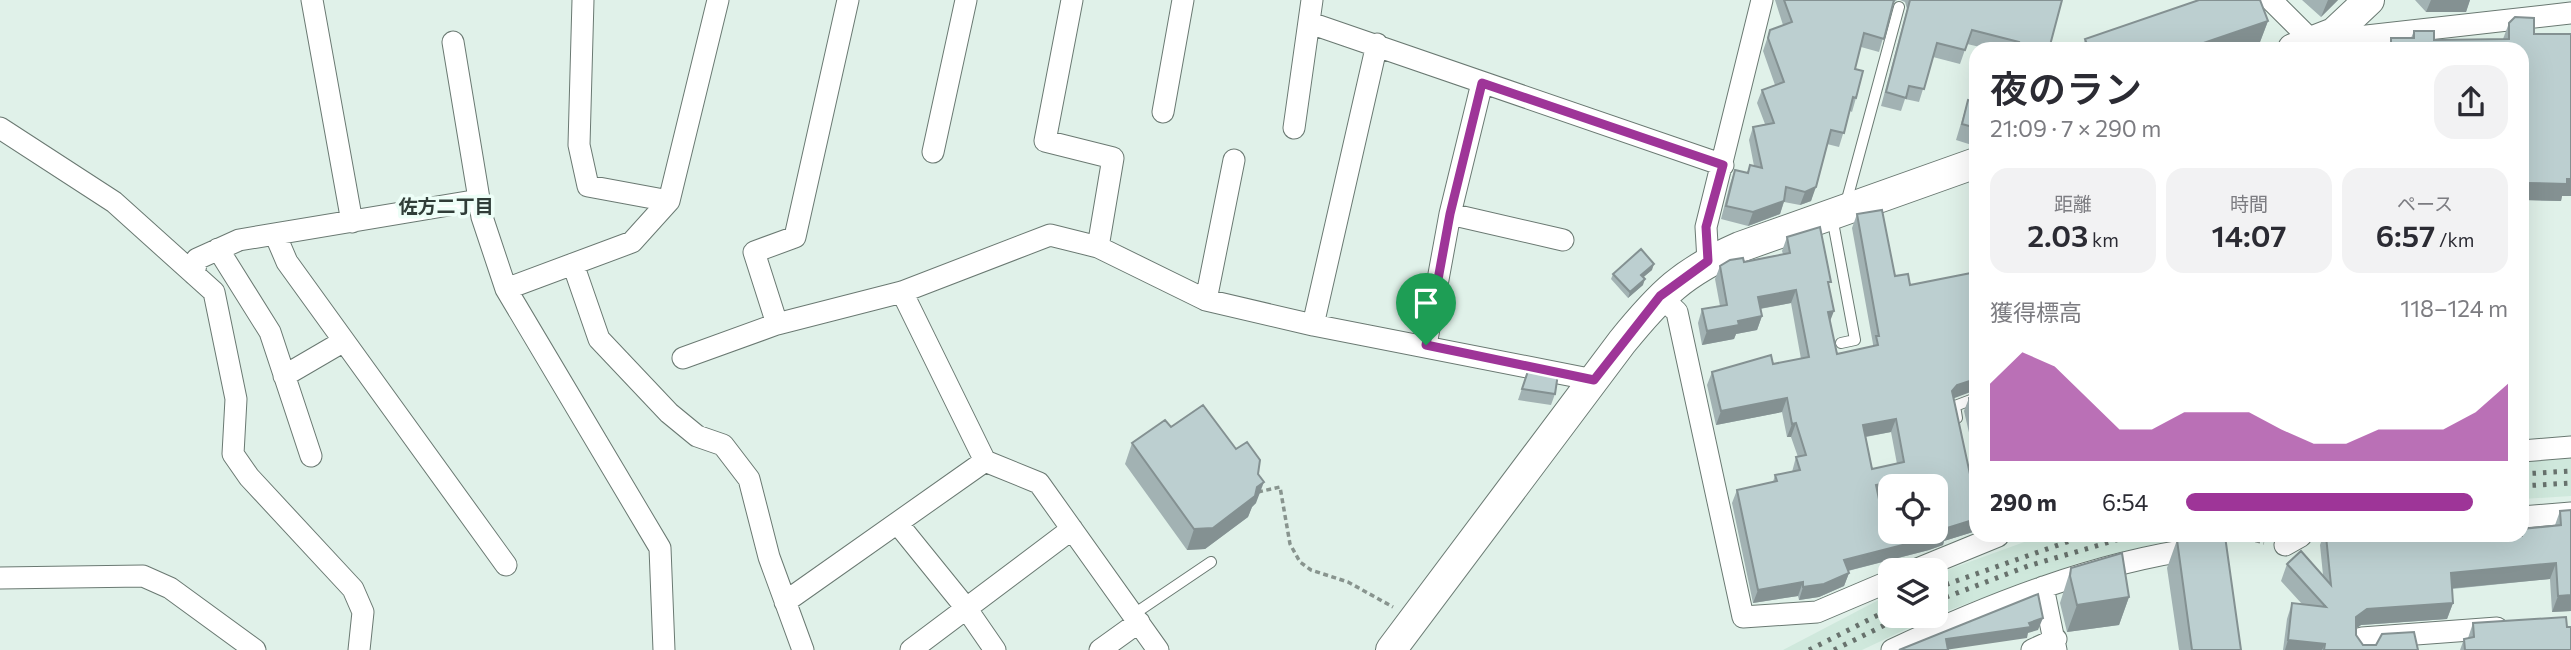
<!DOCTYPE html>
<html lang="ja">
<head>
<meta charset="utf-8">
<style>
	:root { --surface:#fff; --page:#f2f2f3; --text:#2b2b33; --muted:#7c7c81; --accent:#9e3598 }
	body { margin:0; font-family:Commissioner,"Noto Sans JP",sans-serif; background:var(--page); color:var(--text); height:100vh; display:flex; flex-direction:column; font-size:26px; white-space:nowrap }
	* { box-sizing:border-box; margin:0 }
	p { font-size:23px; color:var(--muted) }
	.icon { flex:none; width:38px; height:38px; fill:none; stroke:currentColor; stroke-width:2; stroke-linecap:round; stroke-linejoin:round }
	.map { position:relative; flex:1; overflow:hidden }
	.sheet { position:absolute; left:1969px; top:42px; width:560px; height:500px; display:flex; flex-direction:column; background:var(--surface); border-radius:21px; box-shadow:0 7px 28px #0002 }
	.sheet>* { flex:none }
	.controls { position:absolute; left:1878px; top:474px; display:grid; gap:14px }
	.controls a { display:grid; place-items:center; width:70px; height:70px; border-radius:14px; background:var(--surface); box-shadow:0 7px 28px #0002; font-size:35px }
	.pin { position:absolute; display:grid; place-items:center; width:60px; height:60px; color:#fff; margin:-72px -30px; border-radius:50% 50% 50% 0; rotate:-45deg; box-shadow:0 0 7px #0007 }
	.pin .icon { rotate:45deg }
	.round { display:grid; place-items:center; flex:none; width:74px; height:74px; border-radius:21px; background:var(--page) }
	.head { display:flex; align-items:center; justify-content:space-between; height:119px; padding:0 21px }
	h1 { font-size:38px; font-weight:600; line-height:52px }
	.metrics { display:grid; grid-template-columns:repeat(3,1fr); gap:10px; height:119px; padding:7px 21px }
	.metrics div { display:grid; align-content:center; border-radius:18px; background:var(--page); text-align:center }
	.metrics b { font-size:30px; font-weight:600 }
	.metrics small { font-size:19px; font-weight:400 }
	.metrics p { font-size:19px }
	.chart { height:196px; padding:14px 21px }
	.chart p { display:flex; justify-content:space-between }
	.chart svg { width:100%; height:126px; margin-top:7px; fill:var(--accent); opacity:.7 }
	ul { padding:0 21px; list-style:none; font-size:23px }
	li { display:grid; grid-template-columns:112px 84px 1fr; align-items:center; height:52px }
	li i { height:18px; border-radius:9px; background:var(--accent) }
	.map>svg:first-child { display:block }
	.built { fill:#cfe8dc }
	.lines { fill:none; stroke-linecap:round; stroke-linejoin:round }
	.lane-casing { stroke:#6a7972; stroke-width:12 }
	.street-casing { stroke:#6a7972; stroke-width:23 }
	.secondary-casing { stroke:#6a7972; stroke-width:32 }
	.path { stroke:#88948e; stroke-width:3.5; stroke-dasharray:5 3.5; stroke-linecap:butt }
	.lane { stroke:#fff; stroke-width:10 }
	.street { stroke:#fff; stroke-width:21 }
	.secondary { stroke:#fff; stroke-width:30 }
	.rail { stroke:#68726d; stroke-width:5; stroke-dasharray:3.5 7; stroke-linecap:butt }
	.wall { fill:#a2b2b3; fill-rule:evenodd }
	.shaded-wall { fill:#849192 }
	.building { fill:#bccfd0; stroke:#849192; stroke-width:2; fill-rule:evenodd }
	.route-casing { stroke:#fff; stroke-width:14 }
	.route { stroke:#9e3598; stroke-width:9 }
	.labels { text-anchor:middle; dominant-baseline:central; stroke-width:7; stroke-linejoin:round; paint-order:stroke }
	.neighbourhood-label { font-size:19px; font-weight:bold; fill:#303d38; stroke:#edfef7 }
</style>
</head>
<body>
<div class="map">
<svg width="2571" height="650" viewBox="0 0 2571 650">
	<rect width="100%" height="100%" fill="#e0f1e9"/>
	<path class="built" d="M2571,458V496L2522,499V462Z
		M2041,536H2187L2078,563L1936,615V574Z
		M1890,594V616H1934L1862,650H1783Z"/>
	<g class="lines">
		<defs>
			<path id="lane" d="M1846,203L1899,7
				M1832,217L1855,340L1841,343
				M1957,418L1955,406L1976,398
				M1134,614L1211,562"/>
			<path id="street" d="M312,0L352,222
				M583,0L579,145L588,186L669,201
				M1072,0L1045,141L1113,158L1098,247
				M2271,0L2313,42L2571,13
				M1310,23L1723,165
				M453,42L482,217L506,289L660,548L664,650
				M1163,112L1183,0
				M0,128L114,202L214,292L236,399L233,454L249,477L353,589L363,612L359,650
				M1294,128L1312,0
				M933,152L966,0
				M1450,214L1563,240
				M275,234L287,262L506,565
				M218,249L270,332L311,456
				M1708,261L1706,227L1762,0
				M573,264L599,339L669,413L697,436L723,445L749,479L769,557L803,650
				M194,274L197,259L239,240L479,200
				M506,289L632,242L669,201L718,0
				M902,292L985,461L1039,483L1158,650
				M1660,296L1677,312L1743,617L1817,612L1890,581
				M1206,300L1234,160
				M777,324L754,252L795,237L848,0
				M1313,325L1377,44
				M1426,345L1450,214L1482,83
				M683,358L777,324L902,292L1050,235L1098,247L1206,300L1313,325L1594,380
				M284,376L344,341
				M2522,451L2571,447
				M2522,517L2571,513
				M898,524L966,608L995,650
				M2285,545L2301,536
				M1915,570L1998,536
				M0,578L143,576L170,588L255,650
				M2043,587L2056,650
				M785,602L985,461
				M911,650L1072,529
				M1100,650L1139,622
				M1892,650C1990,604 2093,563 2201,548
				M2032,650L2056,639
				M2363,650L2362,638L2497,628"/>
			<path id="secondary" d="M2293,49L2334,33L2369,0
				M1391,650L1622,342C1661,294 1683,272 1740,247L1976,163"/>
		</defs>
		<use href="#lane" class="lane-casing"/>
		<use href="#street" class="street-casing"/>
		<use href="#secondary" class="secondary-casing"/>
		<path class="path" d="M1258,492L1280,487L1290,544L1300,562L1311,570L1348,582L1393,607
			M2239,536L2264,543"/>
		<use href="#lane" class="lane"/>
		<use href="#street" class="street"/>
		<use href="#secondary" class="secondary"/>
		<path class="rail" d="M2522,474L2571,471
			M2522,486L2571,483
			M1936,588L2084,536
			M1936,601L2028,566L2130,536
			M1809,650L1890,609
			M1834,650L1903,616"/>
	</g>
	<path class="wall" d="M1775,0H1897L1893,3L1879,52L1861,47L1855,69L1856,98L1852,112L1850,111L1839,147L1827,144L1811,201L1800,205L1784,202L1780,214L1748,226L1721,219L1730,184L1735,170L1747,173L1750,165L1754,166L1749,140L1753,127L1765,124L1757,103L1762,90L1775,85L1763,51L1770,30L1783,25Z
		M1900,0H2062L2049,49H1989L1967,44L1960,64L1933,57L1919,102L1905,99L1901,111L1881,106L1907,9L1905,2Z
		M2302,0H2338L2321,17Z
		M2415,0H2470L2466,12H2426Z
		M2268,21L2260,42L2239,49H2082L2085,39Z
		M2509,23L2534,34L2562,196L2561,201L2527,200L2526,308L2522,319V49H2337L2339,44L2389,45L2391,38H2411L2414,31L2434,40L2503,39Z
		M1968,100L1976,102L1975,146L1956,140Z
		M1857,214L1895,276L1910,285L1954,398L1974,527L1973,532L1944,541L1943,545L1929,550L1848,571L1849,573L1844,586L1819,597L1799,600L1798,596L1753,603L1732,503L1737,490L1773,482L1775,475L1792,472L1796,457H1798L1791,437H1787L1782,412L1716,425L1707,385L1712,372L1773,364L1801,359L1791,303L1760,309L1762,316L1757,330L1736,334L1734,339L1702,345L1698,323L1702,309L1720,306L1715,279L1720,266L1783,254L1782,251L1787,237L1829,288L1830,320L1837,354L1873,346V344L1852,228ZM1891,432L1897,464L1872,469L1866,437ZM1890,486H1936V532L1885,528L1878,497L1890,494Z
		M1652,270L1643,277V285L1628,298L1611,279L1613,274Z
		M1529,368L1555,394L1551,405L1518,400Z
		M1976,394V463L1964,411L1969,398Z
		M1171,427L1236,449L1258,474L1256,503L1252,507L1248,517L1205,549L1187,550L1125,464L1132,443Z
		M2560,511L2571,611L2552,612L2550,579L2452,589L2453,603L2447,619L2361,625L2356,629V635L2363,645L2418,650H2283L2287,619L2292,603L2302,604L2281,581L2287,564L2323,575L2320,545L2323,536H2522L2555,525Z
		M2177,540L2241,650H2179L2167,568Z
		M2071,568L2129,597L2119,625L2067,632L2060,603Z
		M2473,623L2567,627L2571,650H2460L2464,639L2468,638Z"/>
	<path class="shaded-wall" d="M2328,0H2338L2321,17Z
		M2431,0H2470L2466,12H2426Z
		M2268,21L2260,42L2239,49H2186Z
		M2567,179H2571V196H2562L2561,201L2522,200L2527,183Z
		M1816,187L1811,201L1800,205L1805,192Z
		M1784,201L1780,214L1748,226L1753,212Z
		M1654,264L1652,270L1639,281L1641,275Z
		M1645,279L1643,285L1628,298L1630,292Z
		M1796,290L1791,303L1753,310L1758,297Z
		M2522,308H2526L2522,319Z
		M1834,311L1829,324L1828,312Z
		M1762,316L1757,330L1736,334L1734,339L1702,345L1707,331L1738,321Z
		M1976,379V390L1952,399V391L1957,385Z
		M1787,398L1782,412L1716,425L1721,411Z
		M1896,419L1891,432L1858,438L1863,425Z
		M1796,423L1791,437H1787L1792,424Z
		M1909,478L1906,486H1890V494L1871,498L1876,485Z
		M1264,482L1256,503L1252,507L1248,517L1205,549L1187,550L1194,529Z
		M1976,517V527H1974L1973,532L1944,541L1943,545L1929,550L1839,573L1844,560L1947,528Z
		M2556,563L2550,579L2445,589L2451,573Z
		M1849,573L1844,586L1819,597L1799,600L1803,587Z
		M1803,582L1798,596L1753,603L1758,590Z
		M2571,595V611L2552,612L2558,596Z
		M2129,597L2119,625L2067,632L2077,605Z
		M2453,603L2447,619L2361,625L2350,633L2356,617L2367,609Z
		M2043,618L2038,630L2028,633L2027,638L1945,650L1946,639L2029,623Z
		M2288,640L2325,644L2322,650H2285Z"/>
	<path class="building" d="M1784,0H1894L1884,39L1864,33L1855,69L1863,71L1856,98L1853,97L1844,133L1831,130L1816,187L1805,192L1786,187L1784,201L1753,212L1726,206L1735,170L1748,173L1750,165L1762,168L1753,127L1774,123L1762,90L1784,82L1768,38L1770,30L1792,22Z
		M1910,0H2062L2049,49H2017L2019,42L1972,30L1965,50L1937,43L1924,89L1909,86L1906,98L1886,92Z
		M2199,0H2260L2268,21L2186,49H2089L2085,39Z
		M2515,17L2534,18V34H2571V179H2567V184L2527,183L2526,308H2522V49H2339V44L2391,45V38H2414V31H2434V40L2509,39V23Z
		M1968,100L1976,102V128L1962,124Z
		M1882,210L1895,276L1908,274L1910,285L1976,272V379L1957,385L1952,391L1973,488L1976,491V519L1947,528V531L1934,537L1844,560L1849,573L1824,584L1803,587V582L1758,590L1737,490L1777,481L1775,475L1800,470L1796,457L1806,455L1796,423L1792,424L1787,398L1721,411L1712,372L1771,355L1773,364L1809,357L1796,290L1758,297L1762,316L1738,321L1739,325L1707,331L1702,309L1727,305L1720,266L1730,260L1743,258L1744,262L1790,253L1787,237L1820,227L1831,282H1828L1834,311L1828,312L1837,354L1878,345L1876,336H1879L1857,214ZM1896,419L1904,462L1872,469L1863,425ZM1909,478L1911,486H1936V532H1890V527L1885,528L1876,485Z
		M1641,249L1654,264L1641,275L1645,279L1630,292L1613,274Z
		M1529,368L1558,374L1555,394L1522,389Z
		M1976,394V428L1969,398Z
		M1203,405L1236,449L1247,442L1260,460L1258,474L1264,482L1257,487L1255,496L1213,528L1194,529L1132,443L1165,420L1171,427Z
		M2571,510V595L2558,596L2556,563L2451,573L2453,603L2367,609L2356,617V635L2363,645H2376L2382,634L2414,632L2418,650H2324L2325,644L2288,640L2292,603L2326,607L2287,564L2301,551L2331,585L2326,536H2522V529L2561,525L2560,511Z
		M2205,536H2225L2241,650H2192L2177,540Z
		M2122,553L2129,597L2077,605L2070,576L2071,568Z
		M2038,594L2043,618L2029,623L2031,627L1946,639L1948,650H1899Z
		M2566,617L2567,627H2571V650H2465L2464,639L2474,637L2473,623Z"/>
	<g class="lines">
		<defs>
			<path id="route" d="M1482,83L1723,165L1706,227L1708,261L1660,296L1594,380L1426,345L1450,214Z"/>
		</defs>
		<use href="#route" class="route-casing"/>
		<use href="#route" class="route"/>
	</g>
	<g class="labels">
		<g class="neighbourhood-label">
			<text x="446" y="205">佐方二丁目</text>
		</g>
	</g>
</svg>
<div class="controls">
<a><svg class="icon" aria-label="locate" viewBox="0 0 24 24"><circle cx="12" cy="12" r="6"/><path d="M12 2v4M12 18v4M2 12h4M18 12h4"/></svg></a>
<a><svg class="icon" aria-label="layers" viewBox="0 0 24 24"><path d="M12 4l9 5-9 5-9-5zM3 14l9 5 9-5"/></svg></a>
</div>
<div class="pin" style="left:1426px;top:345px;background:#1e9e55"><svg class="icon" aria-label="arrive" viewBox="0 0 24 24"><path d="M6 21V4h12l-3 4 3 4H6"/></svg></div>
<section class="sheet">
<div class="head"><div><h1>夜のラン</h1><p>21:09 · 7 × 290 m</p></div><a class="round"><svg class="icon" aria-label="share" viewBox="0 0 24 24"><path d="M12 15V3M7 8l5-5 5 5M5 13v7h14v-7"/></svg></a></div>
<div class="metrics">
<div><p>距離</p><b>2.03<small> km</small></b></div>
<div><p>時間</p><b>14:07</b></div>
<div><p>ペース</p><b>6:57<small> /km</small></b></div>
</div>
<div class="chart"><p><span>獲得標高</span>118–124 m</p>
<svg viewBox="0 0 160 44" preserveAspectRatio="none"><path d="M0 44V17L10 6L20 11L30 22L40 33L50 33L60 27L70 27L80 27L90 33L100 38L110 38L120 33L130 33L140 33L150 27L160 17V44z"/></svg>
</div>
<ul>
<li><b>290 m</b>6:54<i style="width:89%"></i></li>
</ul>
</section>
</div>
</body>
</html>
